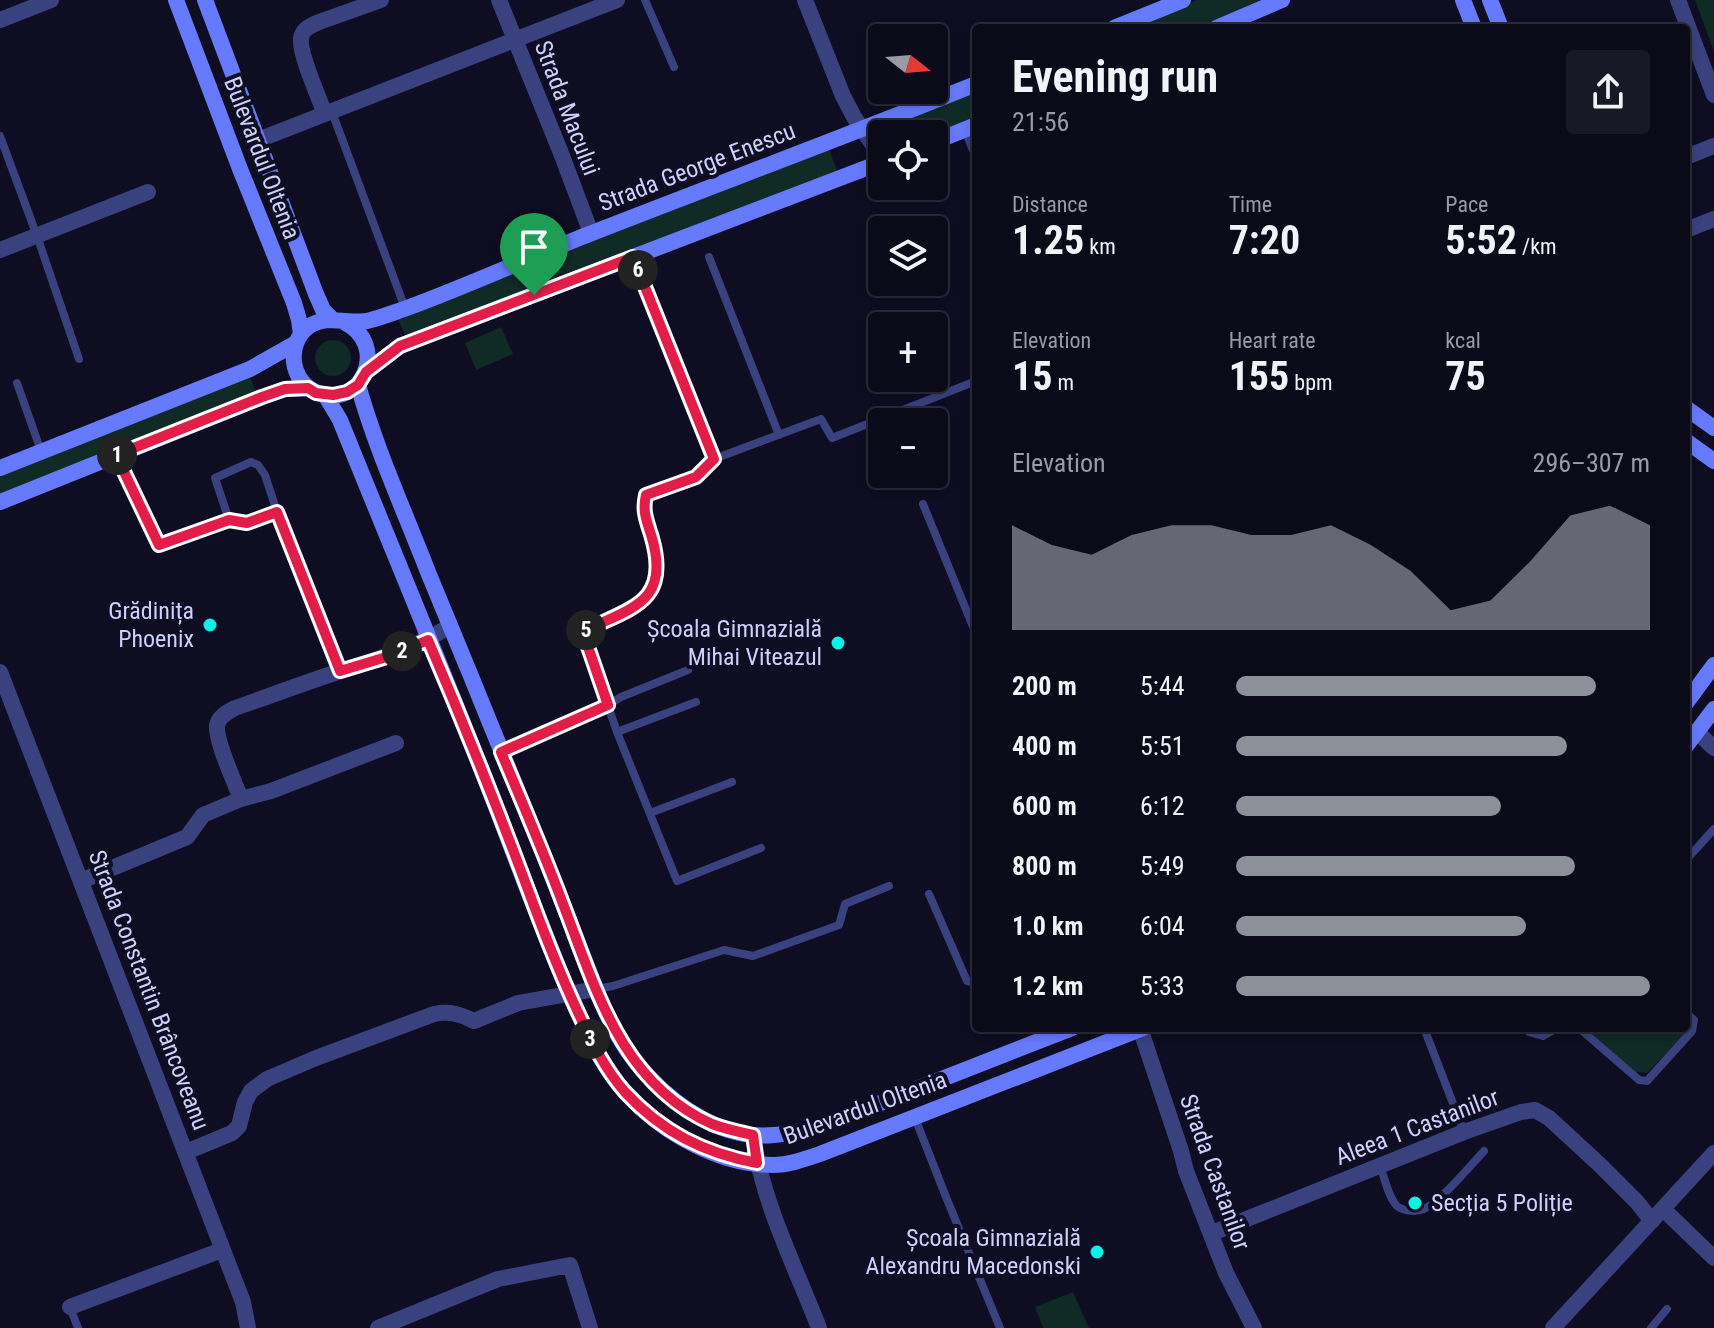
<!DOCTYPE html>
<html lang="en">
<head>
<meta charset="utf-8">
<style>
	:root { --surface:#0a0a19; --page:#181826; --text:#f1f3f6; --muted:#999aa2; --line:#2a2b38; --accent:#8c9099 }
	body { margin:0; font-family:"Roboto Condensed",sans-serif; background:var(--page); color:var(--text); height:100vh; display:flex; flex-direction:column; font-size:30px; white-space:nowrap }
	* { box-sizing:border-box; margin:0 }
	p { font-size:26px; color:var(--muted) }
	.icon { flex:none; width:44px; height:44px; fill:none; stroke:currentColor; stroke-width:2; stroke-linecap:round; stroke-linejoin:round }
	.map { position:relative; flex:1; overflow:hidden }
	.side { position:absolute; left:972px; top:24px; width:718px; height:1008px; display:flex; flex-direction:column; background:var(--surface); border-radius:8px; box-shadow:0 4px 12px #0003,0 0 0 2px var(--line) }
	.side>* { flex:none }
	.needle { width:52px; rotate:107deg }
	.fabs { position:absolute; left:868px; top:24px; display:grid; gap:16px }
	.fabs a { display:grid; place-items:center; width:80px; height:80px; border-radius:8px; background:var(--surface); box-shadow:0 4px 12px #0003,0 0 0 2px var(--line); font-size:40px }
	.pin { position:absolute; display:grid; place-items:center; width:68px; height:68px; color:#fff; margin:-82px -34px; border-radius:50% 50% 50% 0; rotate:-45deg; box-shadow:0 0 8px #0007 }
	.pin .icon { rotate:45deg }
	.km { position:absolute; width:40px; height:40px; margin:-20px; border-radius:50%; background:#222; color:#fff; font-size:22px; line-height:40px; text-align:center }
	.round { display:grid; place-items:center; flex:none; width:84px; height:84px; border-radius:8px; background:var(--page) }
	.summary { display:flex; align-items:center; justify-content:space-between; height:136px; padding:0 40px }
	h1 { font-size:44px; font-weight:700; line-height:60px }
	.figures { display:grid; grid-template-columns:repeat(3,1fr); gap:12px; height:136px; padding:8px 40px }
	.figures div { display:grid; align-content:center }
	.figures b { font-size:40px; font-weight:700 }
	.figures small { font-size:22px; font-weight:400 }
	.figures p { font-size:22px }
	.chart { height:224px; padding:16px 40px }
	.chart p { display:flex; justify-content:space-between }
	.chart svg { width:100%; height:144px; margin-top:8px; fill:var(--accent); opacity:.7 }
	ul { padding:0 40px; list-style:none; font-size:26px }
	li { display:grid; grid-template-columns:128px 96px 1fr; align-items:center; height:60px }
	li i { height:20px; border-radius:10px; background:var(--accent) }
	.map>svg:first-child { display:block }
	.green { fill:#102a25 }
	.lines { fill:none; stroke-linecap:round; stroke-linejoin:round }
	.lane { stroke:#39417f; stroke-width:8 }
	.street { stroke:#39417f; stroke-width:16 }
	.secondary { stroke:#667afd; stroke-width:16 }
	.route-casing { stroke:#fff; stroke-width:16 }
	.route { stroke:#e11d48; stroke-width:10 }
	.poi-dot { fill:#04f4e7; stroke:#0e0d21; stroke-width:3 }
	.labels { text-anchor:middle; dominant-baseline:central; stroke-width:8; stroke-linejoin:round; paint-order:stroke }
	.street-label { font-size:24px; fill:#ced0fe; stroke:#0e0d21 }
	.poi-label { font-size:24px; fill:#ced0fe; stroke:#0e0d21; text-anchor:end }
</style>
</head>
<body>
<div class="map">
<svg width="1714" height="1328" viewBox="0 0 1714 1328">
	<rect width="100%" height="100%" fill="#0e0d21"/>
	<path class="green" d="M1197,0H1264L1195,28H1127Z
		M1695,0H1714V51Z
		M976,89V116L932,134H909L903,118Z
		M829,149L838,173L406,337L397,317Z
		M501,327L513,354L476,370L465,343Z
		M315 358a18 18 0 1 1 36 0a18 18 0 1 1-36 0Z
		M249,374L258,397L0,497V473Z
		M1586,1028H1683L1684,1035L1647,1073L1634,1072Z
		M1073,1292L1089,1328H1043L1035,1307Z"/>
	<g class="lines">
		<path class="lane" d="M645,0L674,67
			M332,112L405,308
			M0,136L37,236L79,359
			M633,257L714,459
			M709,257L779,435
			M17,383L41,451
			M117,456L159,545L229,520L247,523L277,512
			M923,504L976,634
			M229,520L215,478L251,462L258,465L265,475L277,512L340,671
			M617,732L696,702
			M502,751L608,705L621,697L688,670
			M650,813L732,782
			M761,848L677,881L617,732L586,641V630C634,607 670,601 652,538C647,521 642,513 646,495L696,477L714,459L821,419L832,438L976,381
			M1686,860L1714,829
			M929,894L967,981L976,983
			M596,989L613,986L724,950L753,956L839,925L845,904L889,886
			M1424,1028L1464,1132
			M1525,1028L1529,1032L1543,1036L1557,1028
			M1579,1028L1639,1080L1647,1081L1692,1031L1694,1020L1686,1013
			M915,1118L946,1197L1000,1328
			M1380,1166C1384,1176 1389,1199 1397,1206C1403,1211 1414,1212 1421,1210C1438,1205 1471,1165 1484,1151
			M70,1307L78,1328
			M1651,1328L1667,1309"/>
		<path class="street" d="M499,0L561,153L591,233
			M805,0L843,96L854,117L882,158
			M1678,0L1714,95
			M0,20L51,0
			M325,114C319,98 299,53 301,39C302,29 310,26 319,22L381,0
			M969,129L976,147
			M258,140L617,0
			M1686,157L1714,146
			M1686,230L1714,219
			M0,250L148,192
			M0,672L243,1302L248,1328
			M1697,732L1714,748
			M241,799C235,783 215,740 217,725C219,716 228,712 235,708C270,696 306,682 341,671C381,658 415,648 450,626
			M81,881L187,837L203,815L241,799L271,791L396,743
			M1140,1028L1181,1151L1186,1171L1226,1273L1254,1328
			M753,1135C762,1202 795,1266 819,1328
			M186,1152L232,1133L239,1126L245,1102L251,1091L267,1079L316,1058L434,1014C450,1011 460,1014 474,1021L518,1003L596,989
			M1663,1209L1714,1258
			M1212,1233L1464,1132L1521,1112L1535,1110L1549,1118L1600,1165L1637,1202L1652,1221
			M70,1307L222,1250
			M378,1328L498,1279L570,1265L590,1328
			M1553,1328L1714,1153"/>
		<path class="secondary" d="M176,0L240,169L294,303L299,320L301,334
			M205,0L316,294L323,310L333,320
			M1463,0L1474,28
			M1490,0L1501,28
			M1114,28L1183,0
			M1216,28L1282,0
			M934,142L976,125
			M344,322C391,345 361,412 316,392C290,381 286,344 308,327C326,314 347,324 367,321C380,318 395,312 407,308C470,285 530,257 592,233C720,183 849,135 976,84
			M366,372L400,346L882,162
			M358,385C376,449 404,510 428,572C466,663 503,755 540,846C554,880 567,914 580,948C597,992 613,1040 647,1075C679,1109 724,1140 774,1135C792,1134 809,1129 827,1124L1072,1028
			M325,395L340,420C392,549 446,677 496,807C518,865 540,923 564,981C581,1020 597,1060 625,1092C662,1132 717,1165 773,1165C789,1165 805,1159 820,1154L1143,1028
			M1686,408L1714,428
			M1686,441L1714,461
			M0,468L250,369L296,343
			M0,502L262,397L285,389L308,388
			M1686,703L1714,665
			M1686,746L1714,709"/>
	</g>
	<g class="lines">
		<defs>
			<path id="route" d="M633,257L714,459L696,477L646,495C642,512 647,521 652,538C670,601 634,607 586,630V641L608,705L501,752C522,802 544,853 563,904C596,989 621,1083 712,1124C725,1129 739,1132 753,1135L757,1163C704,1153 662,1132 625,1092C603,1067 590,1038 576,1008C559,971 544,933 530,895C498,809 464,724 428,640L393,655L340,671L277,512L247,523L229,520L159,545L116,455L262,397L285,389L308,388L316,393L333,395L347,392L358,385L366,372L400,346Z"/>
		</defs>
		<use href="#route" class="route-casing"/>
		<use href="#route" class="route"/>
	</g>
	<g class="poi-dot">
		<circle cx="210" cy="625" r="8"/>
		<circle cx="838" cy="643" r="8"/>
		<circle cx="1415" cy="1203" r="8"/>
		<circle cx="1097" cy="1252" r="8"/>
	</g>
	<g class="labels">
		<g class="street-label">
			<text transform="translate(567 108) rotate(69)">Strada Macului</text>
			<text transform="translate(262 158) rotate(69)">Bulevardul Oltenia</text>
			<text transform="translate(697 167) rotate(-21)">Strada George Enescu</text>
			<text transform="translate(149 990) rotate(69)">Strada Constantin Brâncoveanu</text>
			<text transform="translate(865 1108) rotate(-20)">Bulevardul Oltenia</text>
			<text transform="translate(1417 1127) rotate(-21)">Aleea 1 Castanilor</text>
			<text transform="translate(1215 1172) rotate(70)">Strada Castanilor</text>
		</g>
		<g class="poi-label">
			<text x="194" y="611">Grădinița<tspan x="194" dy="28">Phoenix</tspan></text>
			<text x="822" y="629">Școala Gimnazială<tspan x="822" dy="28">Mihai Viteazul</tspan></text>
			<text x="1431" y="1203" text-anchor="start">Secția 5 Poliție</text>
			<text x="1081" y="1238">Școala Gimnazială<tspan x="1081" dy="28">Alexandru Macedonski</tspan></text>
		</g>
	</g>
</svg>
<div class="fabs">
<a><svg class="needle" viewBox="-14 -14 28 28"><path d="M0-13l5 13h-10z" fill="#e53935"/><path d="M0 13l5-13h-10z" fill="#999aa2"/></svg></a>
<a><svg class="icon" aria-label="locate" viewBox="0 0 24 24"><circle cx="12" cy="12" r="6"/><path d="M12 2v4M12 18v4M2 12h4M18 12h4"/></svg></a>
<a><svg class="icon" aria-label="layers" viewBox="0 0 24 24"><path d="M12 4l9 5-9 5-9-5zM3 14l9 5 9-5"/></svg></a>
<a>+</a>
<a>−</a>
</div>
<div class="pin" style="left:534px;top:295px;background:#1e9e55"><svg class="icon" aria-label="arrive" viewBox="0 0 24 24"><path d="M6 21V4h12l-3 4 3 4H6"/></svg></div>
<b class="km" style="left:117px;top:455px">1</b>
<b class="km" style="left:402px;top:651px">2</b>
<b class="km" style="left:590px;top:1039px">3</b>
<b class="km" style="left:586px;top:630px">5</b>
<b class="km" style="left:638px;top:270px">6</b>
<section class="side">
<div class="summary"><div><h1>Evening run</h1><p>21:56</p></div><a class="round"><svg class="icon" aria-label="share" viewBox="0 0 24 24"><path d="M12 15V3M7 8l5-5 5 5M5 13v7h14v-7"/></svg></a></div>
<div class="figures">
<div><p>Distance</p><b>1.25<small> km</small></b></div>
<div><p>Time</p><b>7:20</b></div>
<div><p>Pace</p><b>5:52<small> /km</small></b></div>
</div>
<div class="figures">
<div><p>Elevation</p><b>15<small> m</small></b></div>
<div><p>Heart rate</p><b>155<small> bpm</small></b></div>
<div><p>kcal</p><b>75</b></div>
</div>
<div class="chart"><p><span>Elevation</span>296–307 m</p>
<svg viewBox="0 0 160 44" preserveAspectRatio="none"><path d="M0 44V12L10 18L20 21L30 15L40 12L50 12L60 15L70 15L80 12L90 18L100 26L110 38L120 35L130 23L140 9L150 6L160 12V44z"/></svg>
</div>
<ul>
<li><b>200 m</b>5:44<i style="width:87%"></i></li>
<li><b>400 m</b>5:51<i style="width:80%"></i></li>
<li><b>600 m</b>6:12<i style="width:64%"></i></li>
<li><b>800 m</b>5:49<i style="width:82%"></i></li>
<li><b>1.0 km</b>6:04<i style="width:70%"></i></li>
<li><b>1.2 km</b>5:33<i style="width:100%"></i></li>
</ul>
</section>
</div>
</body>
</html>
